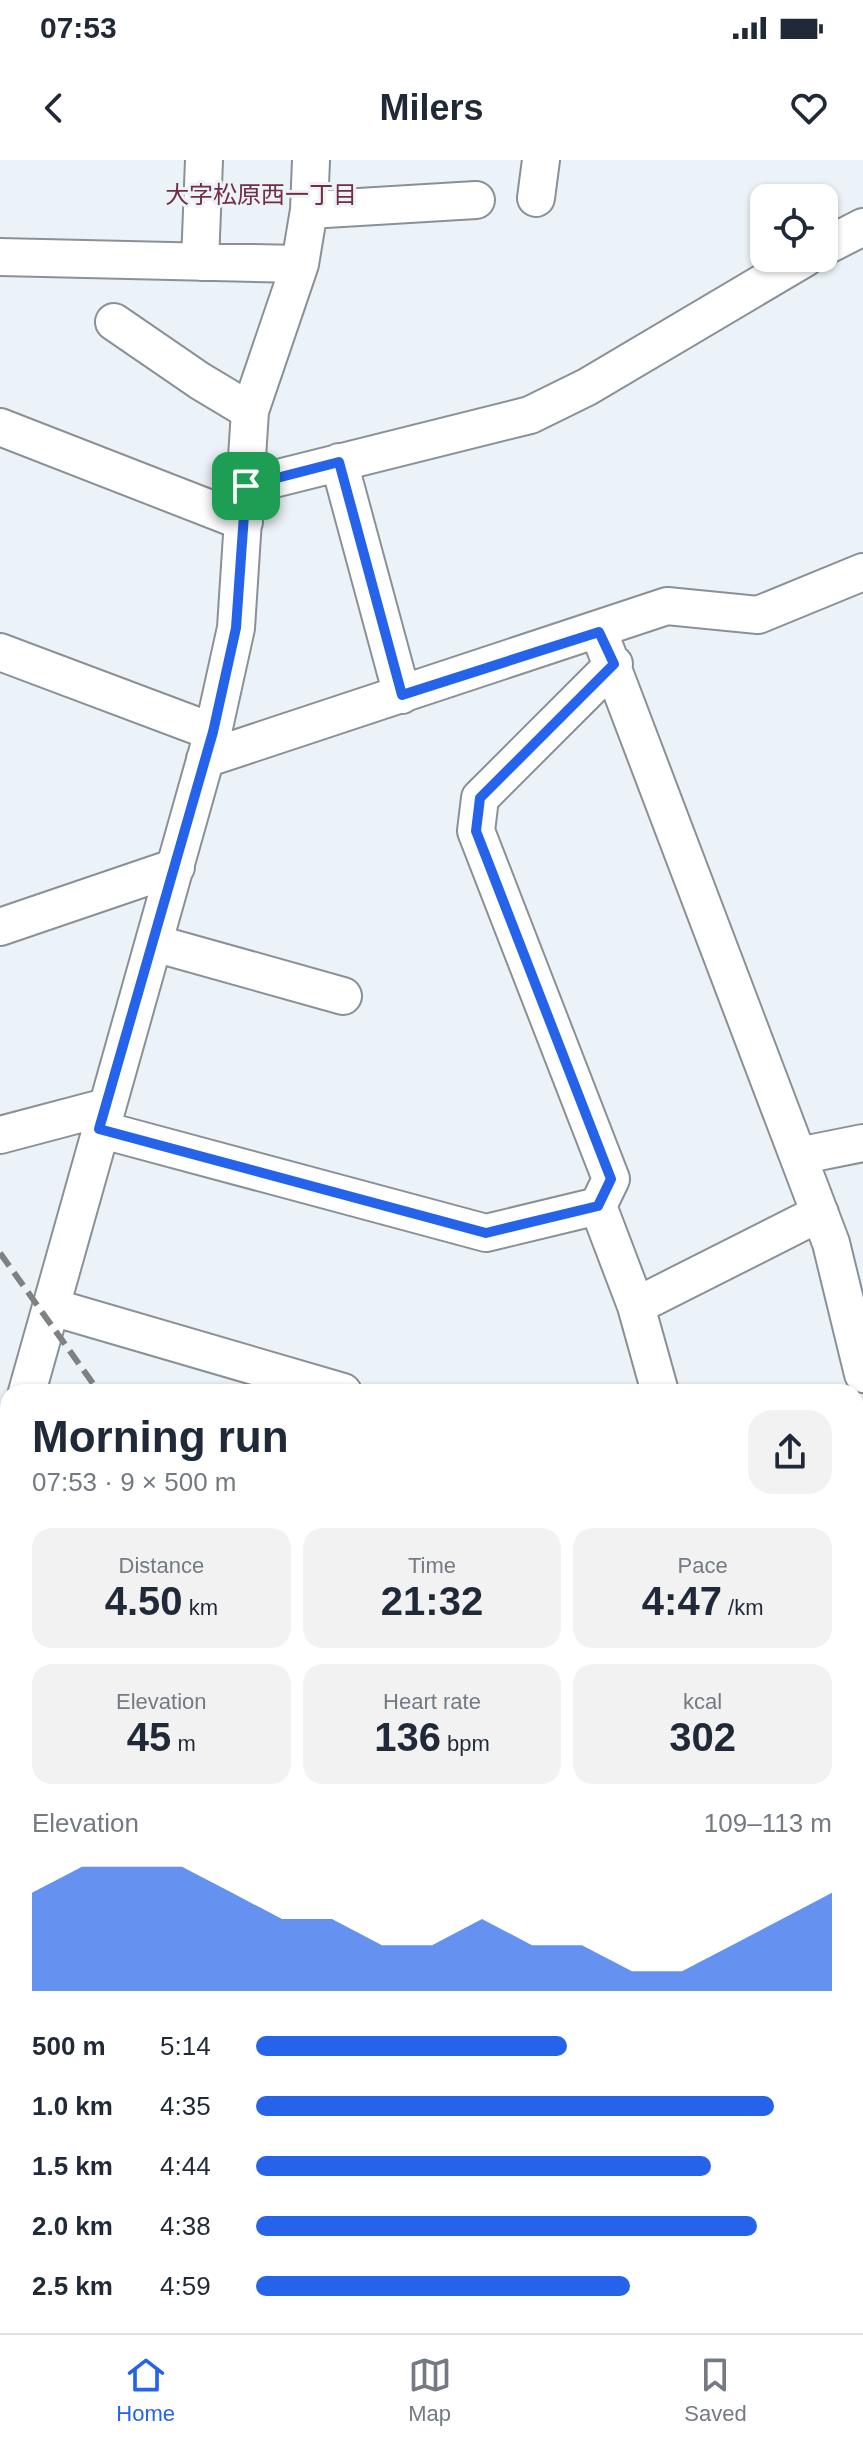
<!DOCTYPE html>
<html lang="en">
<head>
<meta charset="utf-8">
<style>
	:root { --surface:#fff; --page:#f2f2f3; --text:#1f2937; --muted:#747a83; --line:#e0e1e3; --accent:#2563eb }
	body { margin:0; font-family:Arial,"Noto Sans JP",sans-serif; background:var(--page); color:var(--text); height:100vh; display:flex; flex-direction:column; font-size:30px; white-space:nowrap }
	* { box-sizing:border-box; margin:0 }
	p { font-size:26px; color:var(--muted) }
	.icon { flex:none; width:44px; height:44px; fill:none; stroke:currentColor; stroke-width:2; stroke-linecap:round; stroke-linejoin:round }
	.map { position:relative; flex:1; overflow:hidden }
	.panel { position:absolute; left:0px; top:1224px; width:864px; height:950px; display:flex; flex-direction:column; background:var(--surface); border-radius:24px 24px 0 0; box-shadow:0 2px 6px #0004 }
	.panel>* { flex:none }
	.controls { position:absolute; left:750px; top:24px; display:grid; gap:16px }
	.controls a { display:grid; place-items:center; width:88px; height:88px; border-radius:16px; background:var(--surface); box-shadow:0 2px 6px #0004; font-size:40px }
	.pin { position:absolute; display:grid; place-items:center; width:68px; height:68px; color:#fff; margin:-34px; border-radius:16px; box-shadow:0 4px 12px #0006 }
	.round { display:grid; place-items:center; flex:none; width:84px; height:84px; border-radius:24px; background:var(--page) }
	.head { display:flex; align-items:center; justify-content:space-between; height:136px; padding:0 32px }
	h1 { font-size:44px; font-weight:800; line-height:60px }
	.figures { display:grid; grid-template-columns:repeat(3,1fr); gap:12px; height:136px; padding:8px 32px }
	.figures div { display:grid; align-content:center; border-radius:20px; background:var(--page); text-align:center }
	.figures b { font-size:40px; font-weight:800 }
	.figures small { font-size:22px; font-weight:400 }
	.figures p { font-size:22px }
	.chart { height:224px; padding:16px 32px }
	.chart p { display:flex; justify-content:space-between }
	.chart svg { width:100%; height:144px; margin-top:8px; fill:var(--accent); opacity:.7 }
	ul { padding:0 32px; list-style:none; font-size:26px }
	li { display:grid; grid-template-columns:128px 96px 1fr; align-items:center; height:60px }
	li i { height:20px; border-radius:10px; background:var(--accent) }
	.status { display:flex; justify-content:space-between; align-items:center; height:56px; padding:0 40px; background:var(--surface); direction:ltr }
	.status svg { height:22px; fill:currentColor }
	header { display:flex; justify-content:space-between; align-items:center; height:104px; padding:0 32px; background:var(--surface); font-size:36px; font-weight:800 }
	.dock { display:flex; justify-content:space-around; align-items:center; height:112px; border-top:2px solid var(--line); background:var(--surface); font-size:22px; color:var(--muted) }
	.dock a { display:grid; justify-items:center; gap:4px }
	.dock .current { color:var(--accent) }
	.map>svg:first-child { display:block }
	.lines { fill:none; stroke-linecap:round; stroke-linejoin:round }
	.minor-casing { stroke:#8a9196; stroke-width:40 }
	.minor { stroke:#fff; stroke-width:36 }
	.rail { stroke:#7d8285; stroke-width:6; stroke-dasharray:16 8; stroke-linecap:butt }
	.route-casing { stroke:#fff; stroke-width:16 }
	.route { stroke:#2563eb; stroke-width:10 }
	.labels { text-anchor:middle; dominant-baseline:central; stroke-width:6; stroke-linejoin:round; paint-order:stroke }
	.neighbourhood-label { font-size:24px; fill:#712d46; stroke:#ebf3f8 }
</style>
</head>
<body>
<div class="status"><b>07:53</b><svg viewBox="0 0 49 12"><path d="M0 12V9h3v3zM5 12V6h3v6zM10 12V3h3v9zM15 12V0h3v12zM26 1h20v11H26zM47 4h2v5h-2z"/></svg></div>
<header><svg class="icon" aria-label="back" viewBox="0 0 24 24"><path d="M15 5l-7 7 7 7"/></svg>Milers<svg class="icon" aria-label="heart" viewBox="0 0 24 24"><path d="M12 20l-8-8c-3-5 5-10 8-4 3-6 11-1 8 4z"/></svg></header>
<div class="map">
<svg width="863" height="2173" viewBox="0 0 863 2173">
	<rect width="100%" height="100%" fill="#ebf3f8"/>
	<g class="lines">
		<defs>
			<path id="minor" d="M536,38L541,0
				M309,50L476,40
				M824,87L863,67
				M0,97L300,104
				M200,102L204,0
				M114,162L200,221L250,251
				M0,267L244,362
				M339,302L402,535
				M246,326L530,255L587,227L805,98
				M599,472L831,1083L863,1214
				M0,492L213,572
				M614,504L480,638L476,671L611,1019L598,1046L636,1146L660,1232
				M205,599L667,446L758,455L863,412
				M0,767L176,707
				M154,783L343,836
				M99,969L486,1073L598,1046
				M0,975L106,947
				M798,996L863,983
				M636,1146L820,1053
				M52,1147L343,1232
				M27,1232L213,572L236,468L250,251L300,104L309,50L311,0
				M0,1304L8,1287
				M856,1392L863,1390
				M0,1583L8,1587
				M856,1597L863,1595
				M856,1733L863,1732
				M0,1949L8,1952
				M856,2106H863
				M32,2173V2166
				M373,2173L378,2166"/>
		</defs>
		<use href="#minor" class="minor-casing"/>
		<use href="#minor" class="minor"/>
		<path class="rail" d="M0,1093L99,1232
			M846,2166L853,2173"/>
	</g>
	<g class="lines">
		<defs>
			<path id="route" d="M339,302L402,535L599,472L614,504L480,638L476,671L611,1019L598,1046L486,1073L99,969L213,572L236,468L246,326Z"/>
		</defs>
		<use href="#route" class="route-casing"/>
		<use href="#route" class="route"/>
	</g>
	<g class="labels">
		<g class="neighbourhood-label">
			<text x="261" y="34">大字松原西一丁目</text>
		</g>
	</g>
</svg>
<div class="controls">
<a><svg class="icon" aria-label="locate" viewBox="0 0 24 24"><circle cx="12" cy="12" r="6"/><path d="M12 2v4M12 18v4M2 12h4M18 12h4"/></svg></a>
</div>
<div class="pin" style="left:246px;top:326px;background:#1e9e55"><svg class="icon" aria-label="arrive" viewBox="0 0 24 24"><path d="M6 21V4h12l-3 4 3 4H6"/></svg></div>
<section class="panel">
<div class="head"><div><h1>Morning run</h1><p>07:53 · 9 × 500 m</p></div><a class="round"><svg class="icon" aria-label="share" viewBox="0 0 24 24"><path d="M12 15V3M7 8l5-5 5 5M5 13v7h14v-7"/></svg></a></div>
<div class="figures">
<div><p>Distance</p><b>4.50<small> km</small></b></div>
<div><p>Time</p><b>21:32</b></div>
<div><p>Pace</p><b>4:47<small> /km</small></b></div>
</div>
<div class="figures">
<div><p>Elevation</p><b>45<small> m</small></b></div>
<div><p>Heart rate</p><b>136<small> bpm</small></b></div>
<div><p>kcal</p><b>302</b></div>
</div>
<div class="chart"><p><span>Elevation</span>109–113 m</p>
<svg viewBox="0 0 160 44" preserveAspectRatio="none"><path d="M0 44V14L10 6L20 6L30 6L40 14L50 22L60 22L70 30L80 30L90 22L100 30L110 30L120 38L130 38L140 30L150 22L160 14V44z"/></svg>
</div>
<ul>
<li><b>500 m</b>5:14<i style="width:54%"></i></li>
<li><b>1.0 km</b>4:35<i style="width:90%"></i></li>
<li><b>1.5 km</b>4:44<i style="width:79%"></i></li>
<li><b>2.0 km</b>4:38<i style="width:87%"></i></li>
<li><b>2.5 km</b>4:59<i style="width:65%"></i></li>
</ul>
</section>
</div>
<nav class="dock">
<a class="current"><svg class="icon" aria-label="home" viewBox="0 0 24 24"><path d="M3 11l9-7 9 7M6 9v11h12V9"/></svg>Home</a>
<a><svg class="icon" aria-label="map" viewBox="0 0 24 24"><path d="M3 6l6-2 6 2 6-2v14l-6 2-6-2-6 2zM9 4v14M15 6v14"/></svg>Map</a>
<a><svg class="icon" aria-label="saved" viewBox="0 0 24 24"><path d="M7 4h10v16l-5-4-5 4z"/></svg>Saved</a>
</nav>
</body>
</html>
